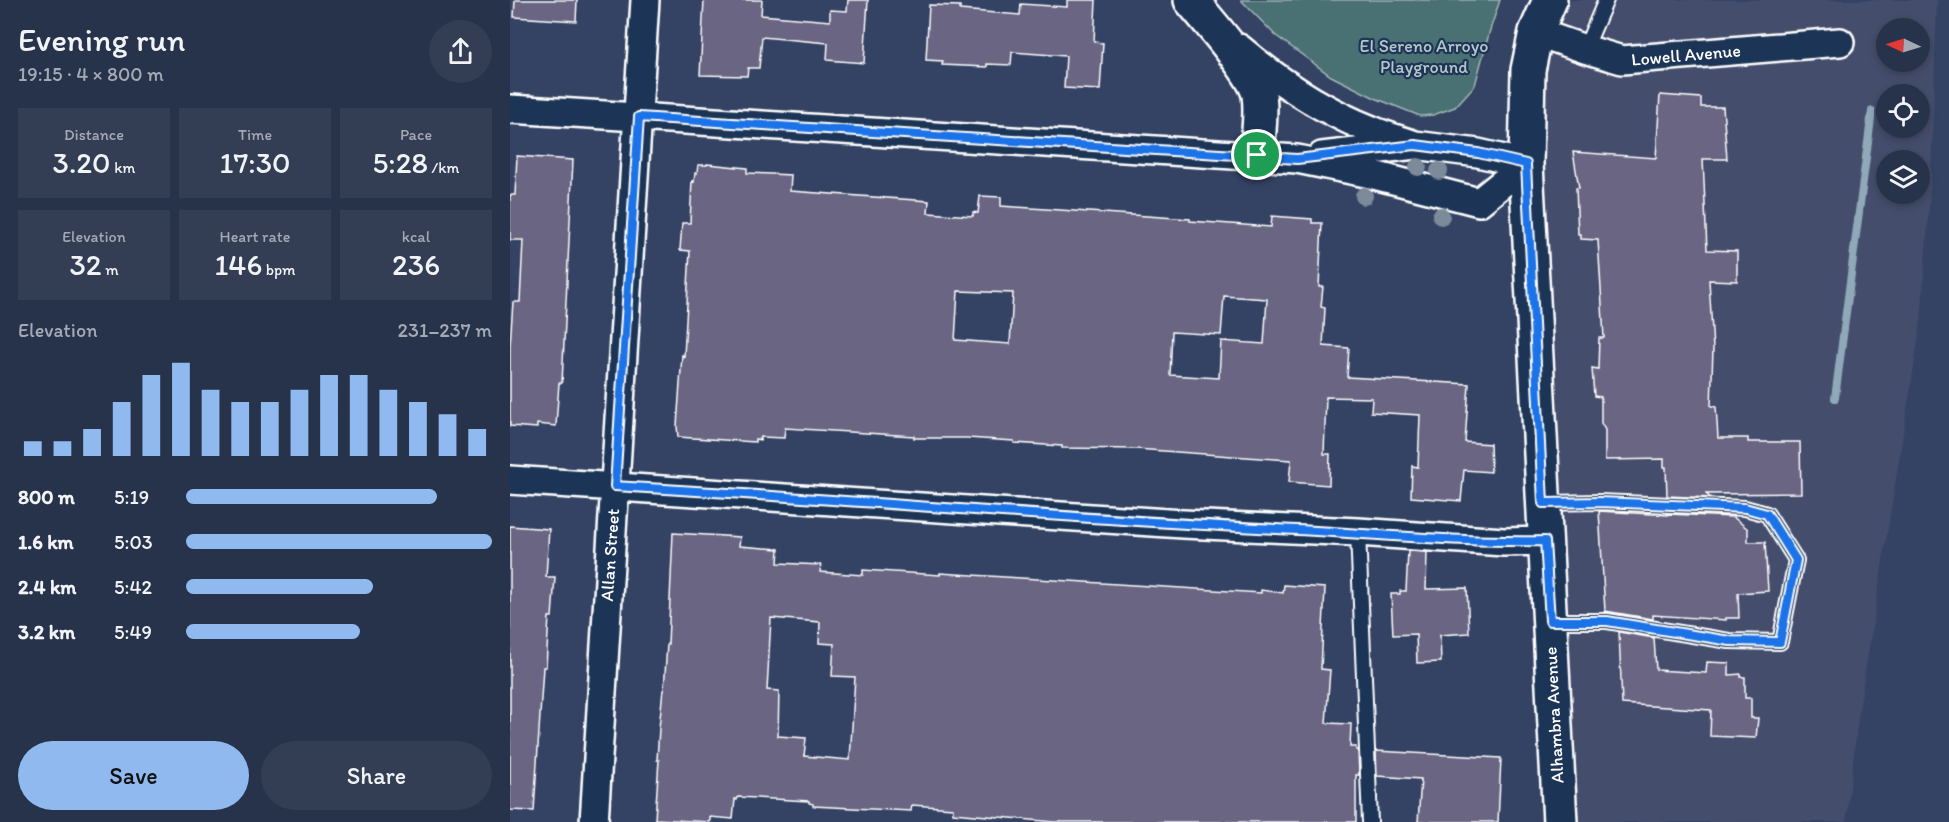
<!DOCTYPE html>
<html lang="en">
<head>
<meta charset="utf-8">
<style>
	:root { --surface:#27324b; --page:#333e55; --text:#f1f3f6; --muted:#a4aab5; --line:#434d63; --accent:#90b9f0 }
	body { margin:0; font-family:Itim,sans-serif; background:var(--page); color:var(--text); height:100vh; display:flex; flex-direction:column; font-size:22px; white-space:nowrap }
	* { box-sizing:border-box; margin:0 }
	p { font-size:20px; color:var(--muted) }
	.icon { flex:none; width:33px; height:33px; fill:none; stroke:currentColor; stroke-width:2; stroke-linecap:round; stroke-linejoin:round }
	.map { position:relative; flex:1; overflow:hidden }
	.side { display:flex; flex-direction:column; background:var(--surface); width:510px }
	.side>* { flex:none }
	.needle { width:39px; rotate:274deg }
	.controls { position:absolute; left:1366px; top:18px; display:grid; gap:12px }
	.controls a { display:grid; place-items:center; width:54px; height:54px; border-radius:50%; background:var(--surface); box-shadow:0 3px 9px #0003,0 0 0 2px var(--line); font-size:30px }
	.pin { position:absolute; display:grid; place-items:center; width:51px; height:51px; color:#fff; margin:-26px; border:3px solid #fff; border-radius:50%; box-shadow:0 2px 6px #0007 }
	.round { display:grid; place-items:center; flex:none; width:63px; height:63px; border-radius:32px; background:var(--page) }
	.summary { display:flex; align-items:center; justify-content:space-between; height:102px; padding:0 18px }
	h1 { font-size:33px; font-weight:600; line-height:45px }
	.figures { display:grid; grid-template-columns:repeat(3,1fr); gap:9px; height:102px; padding:6px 18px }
	.figures div { display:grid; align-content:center; border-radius:0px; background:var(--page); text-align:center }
	.figures b { font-size:30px; font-weight:600 }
	.figures small { font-size:16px; font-weight:400 }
	.figures p { font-size:16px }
	.chart { height:168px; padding:12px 18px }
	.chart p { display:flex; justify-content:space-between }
	.chart svg { width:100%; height:108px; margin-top:6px; stroke:var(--accent); stroke-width:6 }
	.action { display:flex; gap:12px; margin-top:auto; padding:12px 18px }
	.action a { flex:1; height:69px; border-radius:36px; background:var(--accent); color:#111; font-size:24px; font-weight:600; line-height:69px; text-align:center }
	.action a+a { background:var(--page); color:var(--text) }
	ul { padding:0 18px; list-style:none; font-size:20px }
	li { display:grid; grid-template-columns:96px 72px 1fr; align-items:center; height:45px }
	li i { height:15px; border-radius:8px; background:var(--accent) }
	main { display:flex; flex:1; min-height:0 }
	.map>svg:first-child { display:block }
	.built { fill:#444d6d; fill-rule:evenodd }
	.green { fill:#486f72; stroke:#a4b7b8; stroke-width:1.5 }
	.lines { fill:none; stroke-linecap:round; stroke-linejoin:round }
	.stream { stroke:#8fa9b8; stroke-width:8 }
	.building { fill:#696583; stroke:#fff; stroke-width:1.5; fill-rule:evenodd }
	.lane-casing { stroke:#fff; stroke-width:18 }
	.street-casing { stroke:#fff; stroke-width:32 }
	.secondary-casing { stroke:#fff; stroke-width:38 }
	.lane { stroke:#1d3557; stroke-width:14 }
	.street { stroke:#1d3557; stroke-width:27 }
	.secondary { stroke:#1d3557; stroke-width:33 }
	.tree { fill:#7c8a9a }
	.route-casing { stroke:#fff; stroke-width:12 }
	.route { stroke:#1a73e8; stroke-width:8 }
	.labels { text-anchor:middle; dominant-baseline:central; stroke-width:4.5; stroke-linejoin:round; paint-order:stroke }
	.park-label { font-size:18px; fill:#b6c5c7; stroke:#1d3557 }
	.street-label { font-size:18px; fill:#fff; stroke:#1d3557 }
</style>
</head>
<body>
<main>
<section class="side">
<div class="summary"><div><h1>Evening run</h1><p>19:15 · 4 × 800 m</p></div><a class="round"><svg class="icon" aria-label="share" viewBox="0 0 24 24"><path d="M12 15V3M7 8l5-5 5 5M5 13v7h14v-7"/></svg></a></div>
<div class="figures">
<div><p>Distance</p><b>3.20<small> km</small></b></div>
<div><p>Time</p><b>17:30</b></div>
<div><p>Pace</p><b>5:28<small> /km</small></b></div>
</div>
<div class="figures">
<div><p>Elevation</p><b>32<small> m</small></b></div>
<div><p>Heart rate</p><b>146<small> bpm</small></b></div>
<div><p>kcal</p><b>236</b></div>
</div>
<div class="chart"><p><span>Elevation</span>231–237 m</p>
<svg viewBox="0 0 160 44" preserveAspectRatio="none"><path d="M5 44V38M15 44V38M25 44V33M35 44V22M45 44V11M55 44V6M65 44V17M75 44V22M85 44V22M95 44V17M105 44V11M115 44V11M125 44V17M135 44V22M145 44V27M155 44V33"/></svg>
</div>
<ul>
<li><b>800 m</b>5:19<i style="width:82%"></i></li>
<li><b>1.6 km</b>5:03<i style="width:100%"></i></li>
<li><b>2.4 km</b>5:42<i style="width:61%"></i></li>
<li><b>3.2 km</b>5:49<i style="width:57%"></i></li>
</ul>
<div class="action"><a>Save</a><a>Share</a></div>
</section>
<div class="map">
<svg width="1439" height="822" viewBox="0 0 1439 822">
	<rect width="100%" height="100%" fill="#344364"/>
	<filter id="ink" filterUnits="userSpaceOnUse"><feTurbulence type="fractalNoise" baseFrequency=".0167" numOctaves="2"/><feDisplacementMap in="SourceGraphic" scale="12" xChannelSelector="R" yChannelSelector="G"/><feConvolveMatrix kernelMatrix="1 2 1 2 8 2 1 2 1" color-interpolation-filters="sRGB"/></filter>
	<g filter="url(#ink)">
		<path class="built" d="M1046,0H1427L1421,175L1411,322L1349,710L1336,822H1056L1022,104ZM1377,28H1410V62H1377ZM1377,94H1410V128H1377ZM1377,160H1410V194H1377Z"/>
		<path class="green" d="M731,0H990L980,30L965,85L945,107L923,115L910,116L865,98L821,76L765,35Z"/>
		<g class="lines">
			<path class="stream" d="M1325,398L1362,111"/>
		</g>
		<path class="building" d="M5,0H67L66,21L4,17Z
			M194,0H252L251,15L320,21V10L337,11L338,0H358L354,63L317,60L318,43L252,37L249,68H238L237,76L190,75Z
			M557,0H586L584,42L593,43L590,90L554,88L556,56L502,52L501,65L477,64V67L432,65L433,61L416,60L419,5L450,6V10L510,15L511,4L557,7Z
			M1150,95L1191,98V107H1213L1217,159H1193L1197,250L1227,251V281L1199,280L1203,349L1201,406L1206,407L1208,438H1238V442H1290L1291,493L1196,494L1201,498L1157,496L1156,467H1154V459L1095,460V430L1091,423V397L1084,396L1082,368L1088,369L1089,338H1094L1088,240L1071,239V234H1068L1066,188H1069L1063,152L1146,158Z
			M7,156L63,160L52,383H49L46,426L27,424V428L0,426V346L3,302H10L13,240H0V195H5Z
			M197,164L237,168V173L281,175L280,191L419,201L418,213L463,216V212L468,213L470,196L491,197V206L680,219V221L761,227L762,216L802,219V223H812L809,287H813L811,307L815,308L813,346L839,348L837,377L959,384L955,442L980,444L981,472L954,470L951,501L901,497L902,466L908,467L910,415L861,412L862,398L816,397L814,454H820L819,485L779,482L781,460L736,457L626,449L552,448V446L504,443V441L457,438H404V436L275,428L274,438L251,437L250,440L245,439V442L168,437L167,426L172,355L174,356L180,251L170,250L172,223H180L182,181L184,182L185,173H187L188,165H197ZM448,291L503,293L500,344L445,340ZM714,296L757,299L754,344L711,341L709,378L660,375L662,332L711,335Z
			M1089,511L1158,515V514L1223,517L1238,529V542H1255L1258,591L1228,593L1229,618H1216V620L1143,615V619L1095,611Z
			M0,526L39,529L36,577H45L42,617H39L36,667H33L24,811L0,810Z
			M163,533L230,537L229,546L269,549L268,563L311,565L310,572L353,575V570L430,575V573L751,593V590L773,593L774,585L815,588L811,669L820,670L816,723L841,724L840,747H846V750H848L849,775H846V822H545L443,813V808L402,805L401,811L303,806V804L299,803V801L228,797L227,800L225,799L223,819L200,817V822L145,819L149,760H147L149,728L153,690H154L157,644H158ZM261,618L310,622L309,643L324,644L322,676L345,677L340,760L294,756L296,738L268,736L269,691L257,690Z
			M898,551L917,552L916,589L957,588L959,633L930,635L931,662L907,663L906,634L883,635L881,594H890V591H896Z
			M1109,632L1144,638L1146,670L1196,673L1197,662L1219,663V675L1231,674V677H1235V698H1241V718H1248L1246,738L1200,736L1201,710L1112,704Z
			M866,751L991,758L988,822H908L911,779L867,776Z"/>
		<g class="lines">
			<defs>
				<path id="lane" d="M1075,49L1096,0
					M1033,503L1090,502L1235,508L1257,514L1286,560L1270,642L1219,641L1097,621H1039
					M848,532L860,822"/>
				<path id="street" d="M1026,32L1075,49L1112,60L1330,42
					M729,48C768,81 814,111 862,130C876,136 891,140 905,145
					M0,109L787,159L856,173L969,202L1016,164
					M812,156L905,145L968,153L1016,164
					M0,480L673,524L848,532L994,542L1035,541
					M84,822L135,0"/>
				<path id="secondary" d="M681,0C696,18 745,74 749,95C752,114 748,136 747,155
					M1040,0L1026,32L1018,70L1016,164L1050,822"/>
			</defs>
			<use href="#lane" class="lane-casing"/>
			<use href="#street" class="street-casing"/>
			<use href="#secondary" class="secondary-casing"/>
			<use href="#lane" class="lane"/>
			<use href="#street" class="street"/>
			<use href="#secondary" class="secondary"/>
		</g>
		<g class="tree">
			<circle cx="908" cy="167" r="9"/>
			<circle cx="929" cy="171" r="9"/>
			<circle cx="854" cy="196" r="9"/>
			<circle cx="931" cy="216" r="9"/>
		</g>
	</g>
	<g class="lines" filter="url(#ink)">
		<defs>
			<path id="route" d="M129,117L787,159L905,145L968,153L1016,164L1033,503L1090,502L1235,508L1257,514L1286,560L1270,642L1220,641L1097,621H1040L1035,541C953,543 870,534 787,530C560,519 332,499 105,486Z"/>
		</defs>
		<use href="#route" class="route-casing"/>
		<use href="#route" class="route"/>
	</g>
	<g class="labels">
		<g class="park-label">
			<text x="914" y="46">El Sereno Arroyo<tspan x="914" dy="21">Playground</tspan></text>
		</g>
		<g class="street-label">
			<text transform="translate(1176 55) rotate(-5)">Lowell Avenue</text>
			<text transform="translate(100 555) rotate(-86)">Allan Street</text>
			<text transform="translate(1044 715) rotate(-93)">Alhambra Avenue</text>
		</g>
	</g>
</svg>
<div class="controls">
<a><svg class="needle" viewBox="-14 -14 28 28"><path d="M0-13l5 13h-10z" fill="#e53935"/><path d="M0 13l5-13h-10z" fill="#a4aab5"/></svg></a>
<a><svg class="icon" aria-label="locate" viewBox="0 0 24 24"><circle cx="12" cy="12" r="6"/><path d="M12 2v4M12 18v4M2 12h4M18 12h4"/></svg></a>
<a><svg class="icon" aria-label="layers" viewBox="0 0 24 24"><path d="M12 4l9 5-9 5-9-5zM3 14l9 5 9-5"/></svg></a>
</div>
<div class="pin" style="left:747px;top:155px;background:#1e9e55"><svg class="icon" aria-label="arrive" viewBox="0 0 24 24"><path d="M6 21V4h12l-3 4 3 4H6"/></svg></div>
</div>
</main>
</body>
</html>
